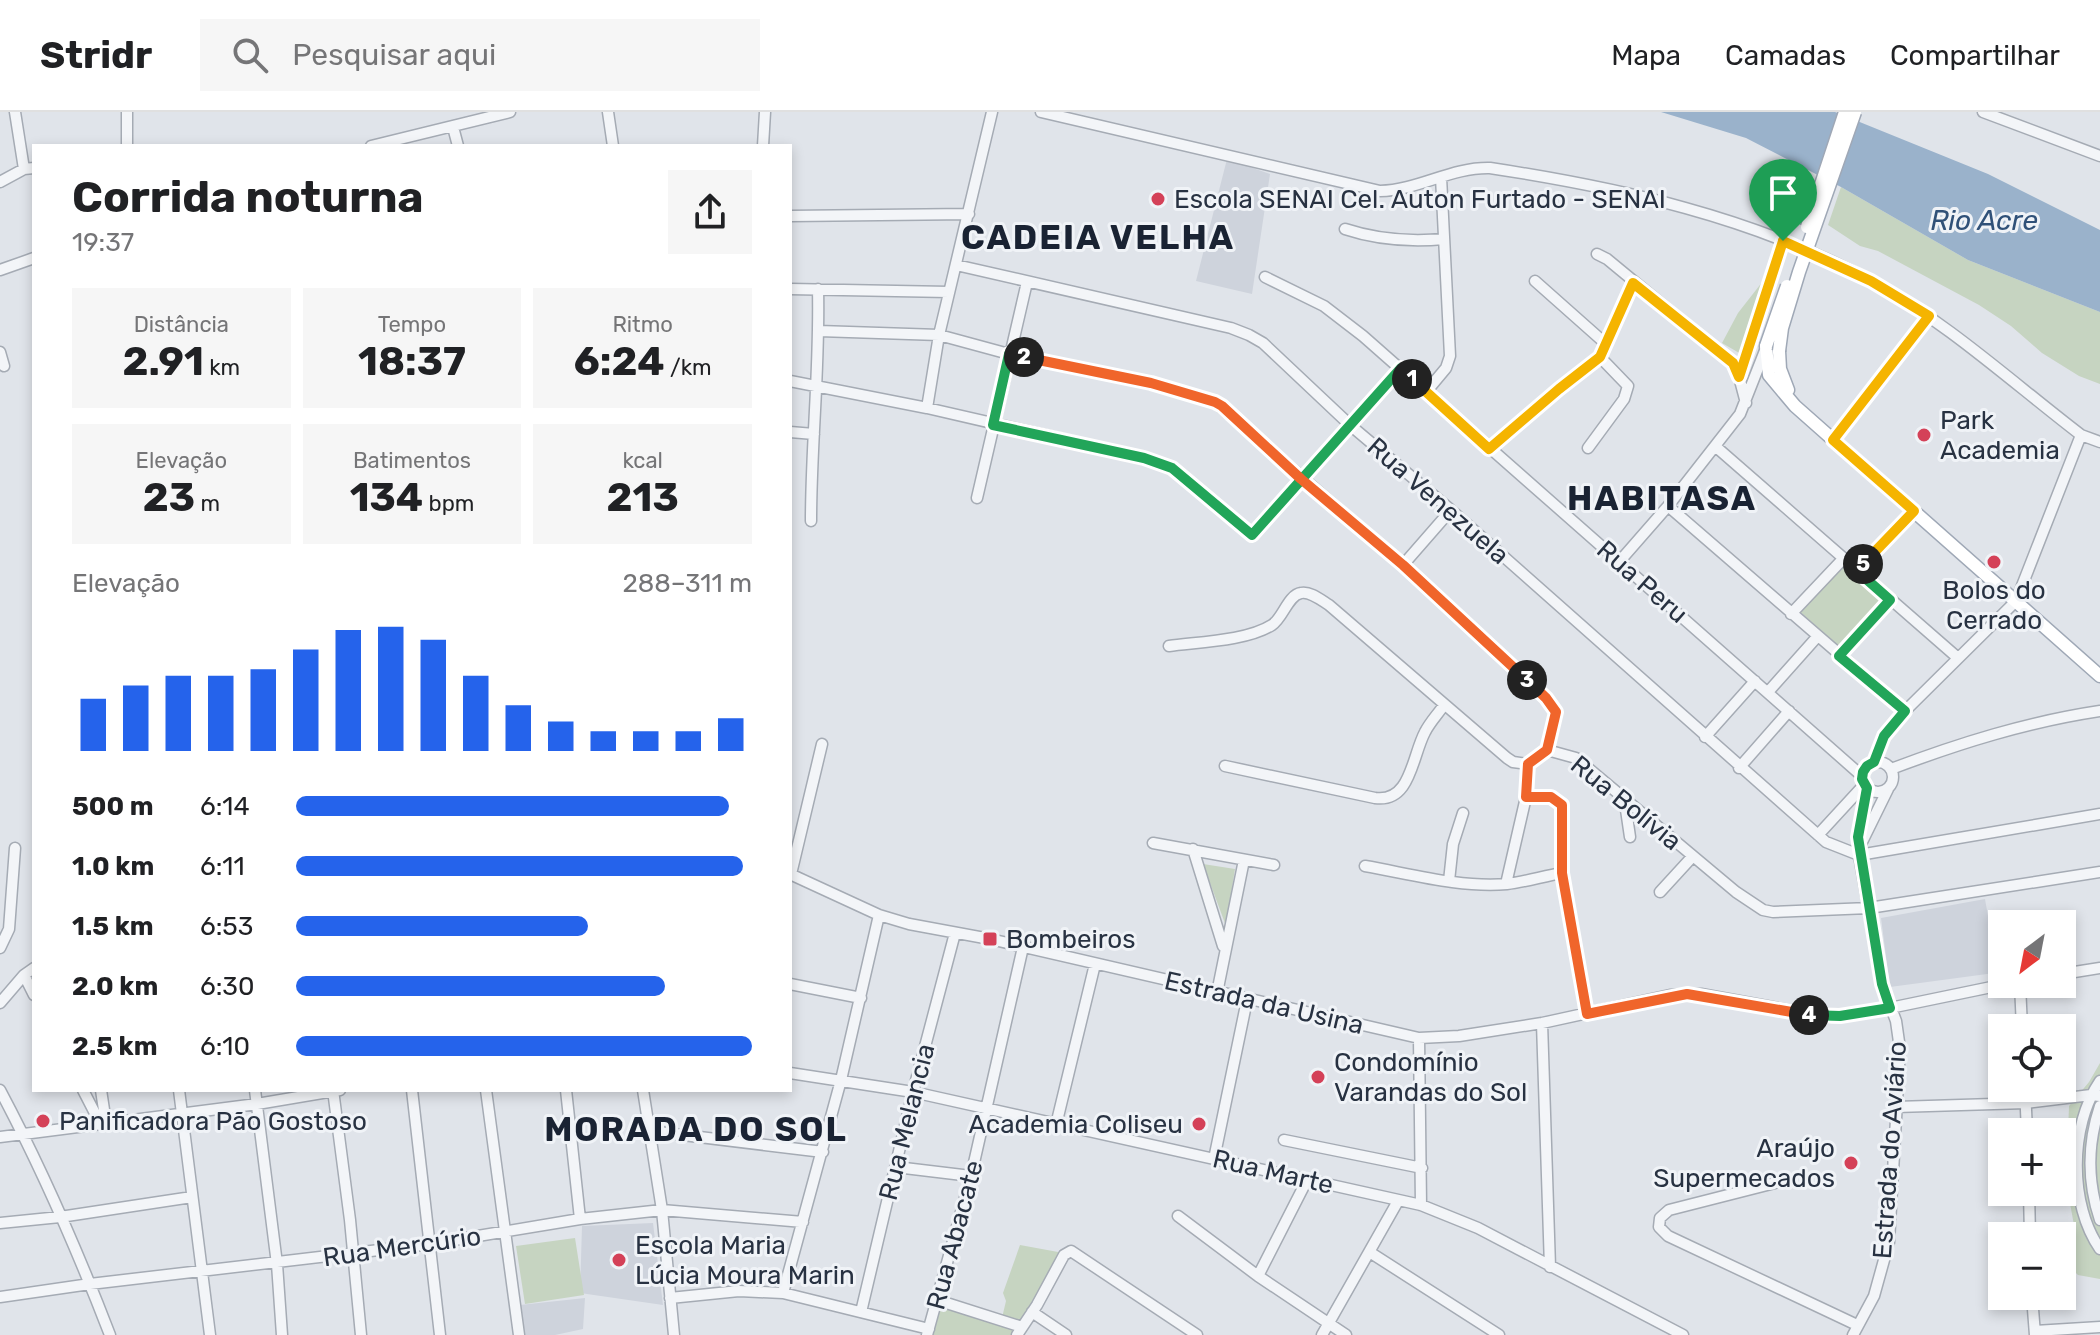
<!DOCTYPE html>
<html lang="pt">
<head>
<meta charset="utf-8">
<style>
	:root { --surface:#fff; --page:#f6f6f6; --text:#202124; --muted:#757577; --line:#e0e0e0; --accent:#2563eb }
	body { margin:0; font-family:Rubik,sans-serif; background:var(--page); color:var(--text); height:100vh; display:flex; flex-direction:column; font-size:30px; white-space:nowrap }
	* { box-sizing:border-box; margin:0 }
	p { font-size:26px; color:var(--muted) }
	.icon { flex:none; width:44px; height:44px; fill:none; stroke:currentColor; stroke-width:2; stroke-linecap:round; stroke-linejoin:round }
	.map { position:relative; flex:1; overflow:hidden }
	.drawer { position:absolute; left:32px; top:32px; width:760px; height:948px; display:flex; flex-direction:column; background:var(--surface); border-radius:0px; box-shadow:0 4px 12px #0003 }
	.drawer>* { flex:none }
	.needle { width:52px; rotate:212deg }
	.tools { position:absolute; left:1988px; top:798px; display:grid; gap:16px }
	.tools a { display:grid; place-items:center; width:88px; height:88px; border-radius:0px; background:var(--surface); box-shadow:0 4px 12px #0003; font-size:40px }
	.pin { position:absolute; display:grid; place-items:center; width:68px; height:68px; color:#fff; margin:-82px -34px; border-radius:50% 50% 50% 0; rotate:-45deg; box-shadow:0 0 8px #0007 }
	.pin .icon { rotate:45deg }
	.km { position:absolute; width:40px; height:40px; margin:-20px; border-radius:50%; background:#222; color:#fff; font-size:22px; line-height:40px; text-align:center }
	.round { display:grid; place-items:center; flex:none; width:84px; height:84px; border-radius:0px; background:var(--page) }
	.headline { display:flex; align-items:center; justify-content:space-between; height:136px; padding:0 40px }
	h1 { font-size:44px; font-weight:700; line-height:60px }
	.stats { display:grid; grid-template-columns:repeat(3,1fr); gap:12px; height:136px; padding:8px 40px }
	.stats div { display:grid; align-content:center; border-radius:0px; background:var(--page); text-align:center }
	.stats b { font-size:40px; font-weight:700 }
	.stats small { font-size:22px; font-weight:400 }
	.stats p { font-size:22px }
	.chart { height:224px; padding:16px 40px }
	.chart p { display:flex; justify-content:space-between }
	.chart svg { width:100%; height:144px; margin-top:8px; stroke:var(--accent); stroke-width:6 }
	ul { padding:0 40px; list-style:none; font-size:26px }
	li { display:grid; grid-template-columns:128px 96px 1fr; align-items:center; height:60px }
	li i { height:20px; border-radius:10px; background:var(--accent) }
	header { display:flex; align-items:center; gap:48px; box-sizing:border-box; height:112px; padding:0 40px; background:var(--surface); border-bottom:2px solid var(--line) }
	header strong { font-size:38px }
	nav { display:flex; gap:44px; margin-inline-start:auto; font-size:28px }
	.search { width:560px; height:72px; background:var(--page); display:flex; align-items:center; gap:20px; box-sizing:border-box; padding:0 28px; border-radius:0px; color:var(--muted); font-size:30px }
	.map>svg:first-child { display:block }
	.built { fill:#ced3dc }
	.green { fill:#c6d4c1 }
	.water { fill:#9ab2cb }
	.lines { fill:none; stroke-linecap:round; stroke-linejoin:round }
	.minor-casing { stroke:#a5abb4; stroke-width:13 }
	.major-casing { stroke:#9fa8b6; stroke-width:15 }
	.minor { stroke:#f3f5f8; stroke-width:10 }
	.major { stroke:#fff; stroke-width:12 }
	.major-bridge-casing { stroke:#9fa8b6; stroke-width:15; stroke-linecap:butt }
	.major-bridge { stroke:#fff; stroke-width:12 }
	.split-1-casing { stroke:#fff; stroke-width:16 }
	.split-2-casing { stroke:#fff; stroke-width:16 }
	.split-3-casing { stroke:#fff; stroke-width:16 }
	.split-4-casing { stroke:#fff; stroke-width:16 }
	.split-5-casing { stroke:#fff; stroke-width:16 }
	.split-6-casing { stroke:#fff; stroke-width:16 }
	.split-1 { stroke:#f5b400; stroke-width:10 }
	.split-2 { stroke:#22a559; stroke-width:10 }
	.split-3 { stroke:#f0652b; stroke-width:10 }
	.split-4 { stroke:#f0652b; stroke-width:10 }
	.split-5 { stroke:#22a559; stroke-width:10 }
	.split-6 { stroke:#f5b400; stroke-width:10 }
	.poi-dot { fill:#d44158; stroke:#f0f3f7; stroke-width:3 }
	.labels { text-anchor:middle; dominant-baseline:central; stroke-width:6; stroke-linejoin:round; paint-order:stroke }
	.poi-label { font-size:26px; fill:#283242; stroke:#f0f3f7; text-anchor:start }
	.street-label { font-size:26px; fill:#283242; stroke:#f0f3f7 }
	.water-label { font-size:28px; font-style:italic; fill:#305178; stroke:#f0f3f7 }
	.district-label { font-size:34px; font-weight:bold; letter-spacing:2px; fill:#1a2333; stroke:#f0f3f7 }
</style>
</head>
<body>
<header>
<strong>Stridr</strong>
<div class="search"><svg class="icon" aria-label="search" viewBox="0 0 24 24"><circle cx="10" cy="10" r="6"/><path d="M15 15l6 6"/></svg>Pesquisar aqui</div>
<nav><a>Mapa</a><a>Camadas</a><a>Compartilhar</a></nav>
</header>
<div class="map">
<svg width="2100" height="1223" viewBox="0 0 2100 1223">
	<rect width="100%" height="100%" fill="#e0e4ea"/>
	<path class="built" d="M1227,47L1270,62L1252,182L1196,169Z
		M1985,787L1992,827L2002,828V860L1890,875L1881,806Z
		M653,1111L663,1193L580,1181L582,1114Z
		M585,1186L583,1217L555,1223H525L520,1193Z"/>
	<path class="green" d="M1841,75L1968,148L2100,200V272L2079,264L2042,241L2011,214L1979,193L1878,139L1860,134L1828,113Z
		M1763,169L1741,242L1722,231L1738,201Z
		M1842,450L1883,485L1839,534L1798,498Z
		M1203,752L1235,757L1226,814Z
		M2100,951V1167L2078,1163L2073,1158L2074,1113L2069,1086L2067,1047L2069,994L2089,970Z
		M575,1126L584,1183L525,1192L516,1134Z
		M1020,1133L1069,1142L1019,1223H931L939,1193L1001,1210L1006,1189L1003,1181Z"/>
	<path class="water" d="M1661,0H1835L1988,62L2100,118V200L1968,148L1841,75L1746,26Z"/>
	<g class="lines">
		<defs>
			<path id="minor" d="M15,0L24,57
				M127,0V34
				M608,0L613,34
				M1041,0L1380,79C1419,78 1451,55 1490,56C1621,76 1753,105 1871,169C1947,210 2013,271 2081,323L2100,330
				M1983,0L2100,44
				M453,15L458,34
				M371,34L510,0
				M763,34L765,0
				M0,70L24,57L34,56
				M790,104L969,102
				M1345,117C1378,128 1410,130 1444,127
				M1597,142L1607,147L1733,251L1737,257L1746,291
				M956,153L1231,216L1249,223L1263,231L1350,313L1451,398L1826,730L1859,743L2100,702
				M0,158L34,146
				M1265,165L1324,194L1363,224L1862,664
				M1535,169L1606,232
				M790,177L949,180
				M819,219L939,223L1009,242L1151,271L1215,290L1403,453L1546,586L1556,600L1547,638
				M0,240L4,254
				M1739,264L1783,129
				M790,269L927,296L1144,346L1172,356L1252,423L1401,256
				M1426,280L1446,256L1450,244L1441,65
				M927,296L939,223L992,0
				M790,320L814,322
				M1833,328L1929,204
				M1715,334L1958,546
				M1588,336L1624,287L1628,274L1600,245
				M1489,337L1559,277L1600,245L1633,171
				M977,386L1027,170
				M1668,394L1905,599
				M811,409C811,332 820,255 818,177
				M1619,450L1668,394L1740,302L1766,236
				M1403,453L1451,398
				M1856,458L1914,399
				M1791,502L1843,447
				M1169,534C1198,530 1247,529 1272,513C1283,506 1288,483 1301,481C1310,479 1321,488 1329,493L1507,646L1513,650L1528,652L1547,638L1576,646L1736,780L1763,798L1773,800L1869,796L2100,760
				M1839,544L1890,488
				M1768,580L1817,525
				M1705,625L1755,569
				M1863 665a15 15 0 1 1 30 0a15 15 0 1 1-30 0Z
				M1874,650L1884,624L1905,599L2016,489L2081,323
				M1225,654L1375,686C1411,691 1412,644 1425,620C1430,610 1438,602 1444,593
				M1739,656L1789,599
				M1891,657C1960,631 2027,610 2100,599
				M1624,684L1630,725
				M1526,685H1551L1562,693V761L1587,902
				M1818,723L1864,673
				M1153,731L1274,753
				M1860,734L1888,677
				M1193,737L1223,834
				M1365,754C1411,762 1460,776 1507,772C1525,770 1544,764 1562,761
				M790,762L879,803L909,812L990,827L1419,926L1459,924L1542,911L1670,883L1701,882L1827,905L1890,896L2006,872
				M791,762L822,632
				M1449,769L1453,732L1463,701
				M1506,772L1526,685L1528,652
				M1660,780L1693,744
				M0,836L9,817L15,736
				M2062,862L2100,856
				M24,863L34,883
				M790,872L861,886
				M2020,872L2022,916
				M1217,881L1244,748
				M0,891L24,863L34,856
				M1542,911L1550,1155
				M1419,926L1421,1093
				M790,961L913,980L1421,1093L1478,1116L1683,1223
				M2100,969C2069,1014 2069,1093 2100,1137
				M2025,976L2027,1020
				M0,978C42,1057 78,1140 110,1223
				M83,978L100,1011
				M101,978L106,1011
				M179,978L210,1223
				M255,978L277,1152L282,1223
				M333,978L350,1108L361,1223
				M412,978L440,1223
				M486,978L519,1223
				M566,978L580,1107
				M643,978L662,1098L674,1223
				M2100,994C2087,1033 2087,1069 2100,1108
				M1896,995L2026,991L2091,983L2100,984
				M1056,1013L1095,852
				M650,1019L823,1040
				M0,1025L257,992L340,978
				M1284,1028L1422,1056
				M1214,1047L1247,888
				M896,1055L971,1064
				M1775,1071L1669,1098L1660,1106L1659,1115L1668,1124L1857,1213
				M2029,1080L2030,1124
				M1178,1104L1258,1164L1346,1223
				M0,1111L60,1105L192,1085
				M1371,1141L1499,1223
				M1258,1164L1307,1068
				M783,1181L841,968L879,803
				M2032,1184L2035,1223
				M0,1185L90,1172L430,1132L580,1107L662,1098L803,1110
				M670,1186L739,1179L783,1181L929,1217
				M937,1188L1022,1215
				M861,1200L913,980L955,821
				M1032,1200L1066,1223
				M2035,1219L2100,1215
				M927,1223L971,1064L1023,835
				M1017,1223L1037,1193L1064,1143L1071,1139L1197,1223
				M1322,1223L1398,1089
				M1853,1223L1874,1184L1889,1130L1900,937L1896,909L1882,872L1859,743L1858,725L1867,676"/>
			<path id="major" d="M1766,234L1769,263L1795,294L2100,564
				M1779,239L1780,257L1788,278"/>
		</defs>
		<use href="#minor" class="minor-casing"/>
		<use href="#major" class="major-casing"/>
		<use href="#minor" class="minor"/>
		<use href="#major" class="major"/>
		<defs>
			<path id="major-bridge" d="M1807,115L1845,0
				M1766,234L1787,174
				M1779,239L1782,216L1799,160L1855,0"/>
		</defs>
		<use href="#major-bridge" class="major-bridge-casing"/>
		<use href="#major-bridge" class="major-bridge"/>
	</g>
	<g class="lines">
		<defs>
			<path id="split-1" d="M1412,267L1489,337L1559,277L1600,245L1633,171L1733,251L1739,265L1783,129"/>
			<path id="split-2" d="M1024,245L1009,242L993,313L1144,346L1172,356L1252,423L1401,256L1412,267"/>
			<path id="split-3" d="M1024,245L1151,271L1215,290L1222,294L1301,367L1403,453L1527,568"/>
			<path id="split-4" d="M1527,568L1546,586L1556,600L1547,638L1528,652L1526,685H1551L1562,693V761L1587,902L1687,882L1809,903"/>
			<path id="split-5" d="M1809,903L1840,904L1890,896L1882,872L1858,725L1867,676L1862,667L1863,660L1867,654L1874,650L1884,624L1905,599L1839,544L1890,488L1856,458L1863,452"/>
			<path id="split-6" d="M1783,129L1871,169L1929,204L1833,328L1914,399L1863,452"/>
		</defs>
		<use href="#split-1" class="split-1-casing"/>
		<use href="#split-2" class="split-2-casing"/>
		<use href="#split-3" class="split-3-casing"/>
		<use href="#split-4" class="split-4-casing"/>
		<use href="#split-5" class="split-5-casing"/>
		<use href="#split-6" class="split-6-casing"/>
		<use href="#split-1" class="split-1"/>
		<use href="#split-2" class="split-2"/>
		<use href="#split-3" class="split-3"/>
		<use href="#split-4" class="split-4"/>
		<use href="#split-5" class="split-5"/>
		<use href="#split-6" class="split-6"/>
	</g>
	<g class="poi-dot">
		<circle cx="1158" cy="87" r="8"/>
		<circle cx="1924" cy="323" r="8"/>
		<circle cx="1994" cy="450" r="8"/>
		<rect x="982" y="819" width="16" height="16" rx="4"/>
		<circle cx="1318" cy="965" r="8"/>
		<circle cx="43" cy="1009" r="8"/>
		<circle cx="1199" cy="1012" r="8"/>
		<circle cx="1851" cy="1051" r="8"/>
		<circle cx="619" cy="1148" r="8"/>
	</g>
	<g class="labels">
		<g class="poi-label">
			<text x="1174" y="87">Escola SENAI Cel. Auton Furtado - SENAI</text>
			<text x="1940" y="308">Park<tspan x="1940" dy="30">Academia</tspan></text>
			<text x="1994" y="478" text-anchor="middle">Bolos do<tspan x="1994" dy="30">Cerrado</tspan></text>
			<text x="1006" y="827">Bombeiros</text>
			<text x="1334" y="950">Condomínio<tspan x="1334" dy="30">Varandas do Sol</tspan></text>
			<text x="59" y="1009">Panificadora Pão Gostoso</text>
			<text x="1183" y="1012" text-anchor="end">Academia Coliseu</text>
			<text x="1835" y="1036" text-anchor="end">Araújo<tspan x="1835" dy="30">Supermecados</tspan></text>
			<text x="635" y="1133">Escola Maria<tspan x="635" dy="30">Lúcia Moura Marin</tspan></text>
		</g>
		<g class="street-label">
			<text transform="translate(1438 389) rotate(41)">Rua Venezuela</text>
			<text transform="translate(1642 470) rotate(41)">Rua Peru</text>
			<text transform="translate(1626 691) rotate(39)">Rua Bolívia</text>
			<text transform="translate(1264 891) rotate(13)">Estrada da Usina</text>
			<text transform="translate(907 1010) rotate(-76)">Rua Melancia</text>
			<text transform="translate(1890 1038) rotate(-86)">Estrada do Aviário</text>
			<text transform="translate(1273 1060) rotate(13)">Rua Marte</text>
			<text transform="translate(955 1123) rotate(-75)">Rua Abacate</text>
			<text transform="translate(402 1135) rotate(-8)">Rua Mercúrio</text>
		</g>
		<g class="water-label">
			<text x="1984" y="108">Rio Acre</text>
		</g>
		<g class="district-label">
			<text x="1098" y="125">CADEIA VELHA</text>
			<text x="1662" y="386">HABITASA</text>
			<text x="696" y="1017">MORADA DO SOL</text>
		</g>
	</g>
</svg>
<div class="tools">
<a><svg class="needle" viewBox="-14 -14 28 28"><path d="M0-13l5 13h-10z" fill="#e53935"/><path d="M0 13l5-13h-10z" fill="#757577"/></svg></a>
<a><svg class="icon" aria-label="locate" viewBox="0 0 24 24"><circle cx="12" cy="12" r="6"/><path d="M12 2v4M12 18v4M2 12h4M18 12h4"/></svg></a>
<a>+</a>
<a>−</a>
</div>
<div class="pin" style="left:1783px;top:129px;background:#1e9e55"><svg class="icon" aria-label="arrive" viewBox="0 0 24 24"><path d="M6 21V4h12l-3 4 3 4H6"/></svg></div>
<b class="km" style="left:1412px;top:267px">1</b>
<b class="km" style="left:1024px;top:245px">2</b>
<b class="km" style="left:1527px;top:568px">3</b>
<b class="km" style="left:1809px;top:903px">4</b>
<b class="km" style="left:1863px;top:452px">5</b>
<section class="drawer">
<div class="headline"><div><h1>Corrida noturna</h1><p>19:37</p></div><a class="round"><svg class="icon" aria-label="share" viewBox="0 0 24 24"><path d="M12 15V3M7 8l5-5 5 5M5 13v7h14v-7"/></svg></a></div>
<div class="stats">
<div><p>Distância</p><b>2.91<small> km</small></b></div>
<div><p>Tempo</p><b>18:37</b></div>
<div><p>Ritmo</p><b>6:24<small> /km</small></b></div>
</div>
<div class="stats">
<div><p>Elevação</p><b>23<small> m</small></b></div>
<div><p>Batimentos</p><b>134<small> bpm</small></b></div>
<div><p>kcal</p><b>213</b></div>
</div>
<div class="chart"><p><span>Elevação</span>288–311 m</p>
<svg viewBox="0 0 160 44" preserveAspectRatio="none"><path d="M5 44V28M15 44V24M25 44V21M35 44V21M45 44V19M55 44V13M65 44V7M75 44V6M85 44V10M95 44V21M105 44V30M115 44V35M125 44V38M135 44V38M145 44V38M155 44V34"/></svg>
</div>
<ul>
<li><b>500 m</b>6:14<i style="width:95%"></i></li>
<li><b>1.0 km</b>6:11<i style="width:98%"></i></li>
<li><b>1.5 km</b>6:53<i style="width:64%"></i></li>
<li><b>2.0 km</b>6:30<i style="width:81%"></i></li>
<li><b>2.5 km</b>6:10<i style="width:100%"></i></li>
</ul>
</section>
</div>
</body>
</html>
